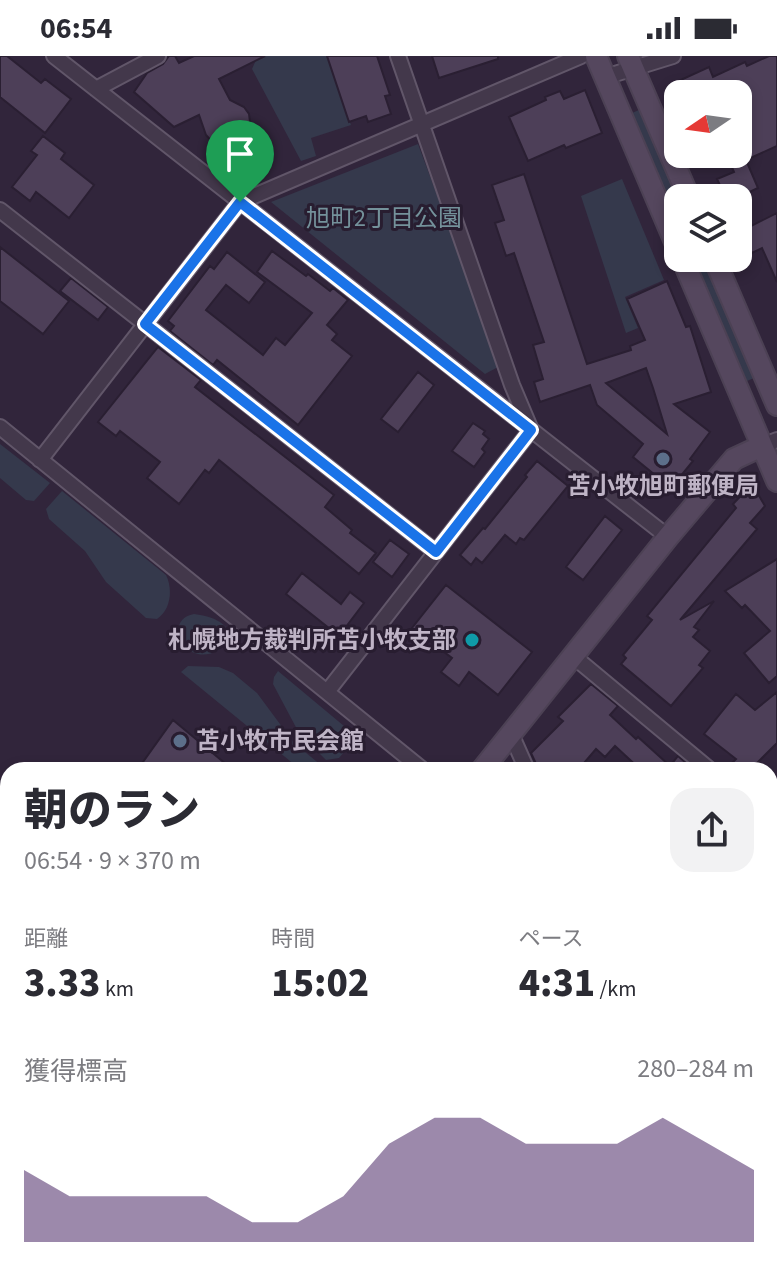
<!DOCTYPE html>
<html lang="ja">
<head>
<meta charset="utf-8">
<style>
	:root { --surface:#fff; --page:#f2f2f3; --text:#2b2b33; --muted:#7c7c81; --accent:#735888 }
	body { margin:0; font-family:"Source Sans 3","Noto Sans JP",sans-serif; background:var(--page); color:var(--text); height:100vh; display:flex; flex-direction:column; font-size:30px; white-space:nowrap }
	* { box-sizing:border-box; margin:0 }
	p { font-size:26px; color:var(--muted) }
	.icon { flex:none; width:44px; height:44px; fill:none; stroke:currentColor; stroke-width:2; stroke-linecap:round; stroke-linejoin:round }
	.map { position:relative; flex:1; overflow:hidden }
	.details { position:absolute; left:0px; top:706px; width:778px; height:512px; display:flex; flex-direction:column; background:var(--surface); border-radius:24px 24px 0 0; box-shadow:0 4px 12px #0003 }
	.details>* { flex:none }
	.needle { width:52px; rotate:257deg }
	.tools { position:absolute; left:664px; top:24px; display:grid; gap:16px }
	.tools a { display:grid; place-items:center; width:88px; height:88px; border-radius:16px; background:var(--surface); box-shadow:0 4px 12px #0003; font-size:40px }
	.pin { position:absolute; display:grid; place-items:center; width:68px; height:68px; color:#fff; margin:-82px -34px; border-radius:50% 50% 50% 0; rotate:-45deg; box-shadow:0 0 8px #0007 }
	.pin .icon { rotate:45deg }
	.round { display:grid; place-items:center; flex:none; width:84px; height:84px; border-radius:24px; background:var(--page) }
	.summary { display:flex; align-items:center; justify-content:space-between; height:136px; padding:0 24px }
	h1 { font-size:44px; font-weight:800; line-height:60px }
	.figures { display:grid; grid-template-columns:repeat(3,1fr); gap:12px; height:136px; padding:8px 24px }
	.figures div { display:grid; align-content:center }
	.figures b { font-size:40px; font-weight:800 }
	.figures small { font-size:22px; font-weight:400 }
	.figures p { font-size:22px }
	.chart { height:224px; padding:16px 24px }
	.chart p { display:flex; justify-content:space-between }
	.chart svg { width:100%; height:144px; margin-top:8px; fill:var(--accent); opacity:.7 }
	.status { display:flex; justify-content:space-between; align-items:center; height:56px; padding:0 40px; background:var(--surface); direction:ltr }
	.status svg { height:22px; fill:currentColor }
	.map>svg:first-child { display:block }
	.green { fill:#35394c }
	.building { fill:#4d3f58; stroke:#2a1f32; stroke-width:2; fill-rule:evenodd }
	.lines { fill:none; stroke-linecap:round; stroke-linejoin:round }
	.street-casing { stroke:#615669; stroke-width:18 }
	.secondary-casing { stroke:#4c4154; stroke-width:24 }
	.street { stroke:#43384b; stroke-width:14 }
	.secondary { stroke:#55475e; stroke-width:20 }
	.route-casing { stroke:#fff; stroke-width:16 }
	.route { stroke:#1a73e8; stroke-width:10 }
	.service-dot { fill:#5c6f8a; stroke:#281d30; stroke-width:3 }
	.culture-dot { fill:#0f9aa8; stroke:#281d30; stroke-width:3 }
	.labels { text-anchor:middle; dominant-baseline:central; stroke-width:6; stroke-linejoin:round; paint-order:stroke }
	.park-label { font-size:24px; fill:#74929b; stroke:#281d30 }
	.poi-label { font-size:24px; font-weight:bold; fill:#bfb4c6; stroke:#281d30 }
</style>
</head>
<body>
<div class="status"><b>06:54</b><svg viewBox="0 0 49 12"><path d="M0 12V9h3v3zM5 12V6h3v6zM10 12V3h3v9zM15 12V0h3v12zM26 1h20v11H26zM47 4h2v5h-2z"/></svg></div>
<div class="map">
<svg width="777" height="1218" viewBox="0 0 777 1218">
	<rect width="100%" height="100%" fill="#31253b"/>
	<path class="green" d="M254,0H327L351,69L311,82L316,100L301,105L252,13L256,4Z
		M639,54L678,144V164L632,57Z
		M418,88L499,305L498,311L485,318L271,146Z
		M622,123L664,224L625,241L638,272L626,277L581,140Z
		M694,202H703L754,322L747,325Z
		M0,388L50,427L34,445L26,444L0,422Z
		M62,435L166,519C173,533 171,554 157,563L146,562L106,526L85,495L49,463L46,453Z
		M194,558C210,560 227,565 232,582C193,628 157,564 194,558Z
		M188,610L219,611L233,617L257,637L294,687L327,714H301L181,616Z
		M278,615L344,670L345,695L339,702L326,704L299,677L273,628L274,621Z"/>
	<path class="building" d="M0,0H7L41,27L45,23L71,43L45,77L0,41Z
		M169,0H175L179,7L194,0H265L219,23L230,44L244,51L249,58L251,74L242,88L226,93L217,91L206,79L199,59L174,71L134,36L147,17L163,8Z
		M327,0H377L390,39L385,40L391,58L368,66L366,60L349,66Z
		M432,0H498V3L439,22Z
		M769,0H777V90L746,104L758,132L737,142H726L717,123L734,116L726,98H738V38H679L674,27L709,11L713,21L745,6L747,10Z
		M585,34L602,77L566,92L564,89L528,105L509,61L546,44L545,41L560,35L564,43Z
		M43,80L65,97L61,103L94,129L69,162L36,136L30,145L12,131L37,99L31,95Z
		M524,118L587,308L631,294L630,290L645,284L627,243L667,225L686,271L690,270L711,336L674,348L710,376L690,403L693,405L671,432L633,401L643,388L597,349L590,329L540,346L534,326L543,323L533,289L544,286L514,197L506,200L495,167L504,164L492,129ZM646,312L653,332L667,378L606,327Z
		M777,157V226L762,192L752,197L741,175Z
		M0,191L69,245L43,278L0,245Z
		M272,195L306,220L308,218L330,235L333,232L348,244L327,269L337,278L332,284L352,300L298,369L217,304L213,309L170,275L174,270L168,265L210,210L214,213L227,196L265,226L249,247L226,229L206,254L263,299L276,282L285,289L312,257L257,216Z
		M71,222L108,251L98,264L60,235Z
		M158,291L201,324L195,331L334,439L325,451L352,474L350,477L376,497L359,518L219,404L209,417L205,414L179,448L147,422L160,406L120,375L116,380L98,366Z
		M418,316L434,329L398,376L381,363Z
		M473,367L485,375L483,378L489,383L482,393L485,396L474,411L452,395Z
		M537,405L568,430L524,484L520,482L516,488L505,479L482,507L476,502L471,509L460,499L483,472L485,473L527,421L525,419Z
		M752,428L765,450L750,467L757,473L680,564L714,545L694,571L699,574L693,581L710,595L699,609L703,612L671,650L621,608L626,602L623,599L652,564L647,560L736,452L733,448Z
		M605,460L622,474L583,524L566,511Z
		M390,484L409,498L392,521L373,506Z
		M777,503V620L769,627L744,597L770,575L745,549L742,552L725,535Z
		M302,517L341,548L350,536L364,547L339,580L286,538Z
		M446,529L532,596L498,639L469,616L459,630L441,616L452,602L412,572Z
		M591,628L618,650L610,659L636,683L638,681L670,710L678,700L694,714H641L615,690L605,701L596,693L578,714H539L531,697L563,665L558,661Z
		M777,636V687L750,714H725L736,703L704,678L736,638L755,654Z
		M173,664L233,714H141L145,708L143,706Z"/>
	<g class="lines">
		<defs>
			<path id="street" d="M54,0L668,481
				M605,21L673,0
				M96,33L158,0
				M0,154L436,496
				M0,371L423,714
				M762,390L777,384
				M40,404L240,146L581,0
				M573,600L710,714
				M327,636L531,374L512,329L398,0
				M511,678L527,714
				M770,763L777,769
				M770,798L777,789
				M0,801L8,807
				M770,937L777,928
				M189,1210L200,1218
				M476,1210L486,1218
				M748,1210L751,1218
				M446,1218L452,1210
				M773,1218L777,1213"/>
			<path id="secondary" d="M596,0L678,193
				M628,0L689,142
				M682,202L777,425
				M714,202L777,349
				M482,714L668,481L734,403L762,390
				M79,1218L85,1210"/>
		</defs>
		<use href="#street" class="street-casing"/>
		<use href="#secondary" class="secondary-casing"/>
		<use href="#street" class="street"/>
		<use href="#secondary" class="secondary"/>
	</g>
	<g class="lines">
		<defs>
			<path id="route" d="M240,146L531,374L436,496L145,268Z"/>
		</defs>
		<use href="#route" class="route-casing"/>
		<use href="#route" class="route"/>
	</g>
	<g class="service-dot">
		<circle cx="663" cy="403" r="8"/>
		<circle cx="180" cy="685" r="8"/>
	</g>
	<circle class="culture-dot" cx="472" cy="584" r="8"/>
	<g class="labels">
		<g class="park-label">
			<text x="384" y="162">旭町2丁目公園</text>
		</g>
		<g class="poi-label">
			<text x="663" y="430">苫小牧旭町郵便局</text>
			<text x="456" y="584" text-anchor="end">札幌地方裁判所苫小牧支部</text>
			<text x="196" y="685" text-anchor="start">苫小牧市民会館</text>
		</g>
	</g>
</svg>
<div class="tools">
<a><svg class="needle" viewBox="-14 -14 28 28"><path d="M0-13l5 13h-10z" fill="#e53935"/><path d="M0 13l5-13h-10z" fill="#7c7c81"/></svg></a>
<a><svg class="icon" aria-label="layers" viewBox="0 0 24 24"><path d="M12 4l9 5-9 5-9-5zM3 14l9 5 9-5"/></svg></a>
</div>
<div class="pin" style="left:240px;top:146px;background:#1e9e55"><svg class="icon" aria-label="arrive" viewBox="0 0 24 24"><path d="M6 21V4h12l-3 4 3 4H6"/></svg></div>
<section class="details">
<div class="summary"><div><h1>朝のラン</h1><p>06:54 · 9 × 370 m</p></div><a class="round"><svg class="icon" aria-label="share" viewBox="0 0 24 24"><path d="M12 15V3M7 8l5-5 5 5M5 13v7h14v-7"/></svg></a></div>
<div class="figures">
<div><p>距離</p><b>3.33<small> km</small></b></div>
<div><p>時間</p><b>15:02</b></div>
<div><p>ペース</p><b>4:31<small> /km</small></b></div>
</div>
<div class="chart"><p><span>獲得標高</span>280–284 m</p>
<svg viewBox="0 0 160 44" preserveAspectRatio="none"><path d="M0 44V22L10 30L20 30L30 30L40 30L50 38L60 38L70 30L80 14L90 6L100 6L110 14L120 14L130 14L140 6L150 14L160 22V44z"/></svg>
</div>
</section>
</div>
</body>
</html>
